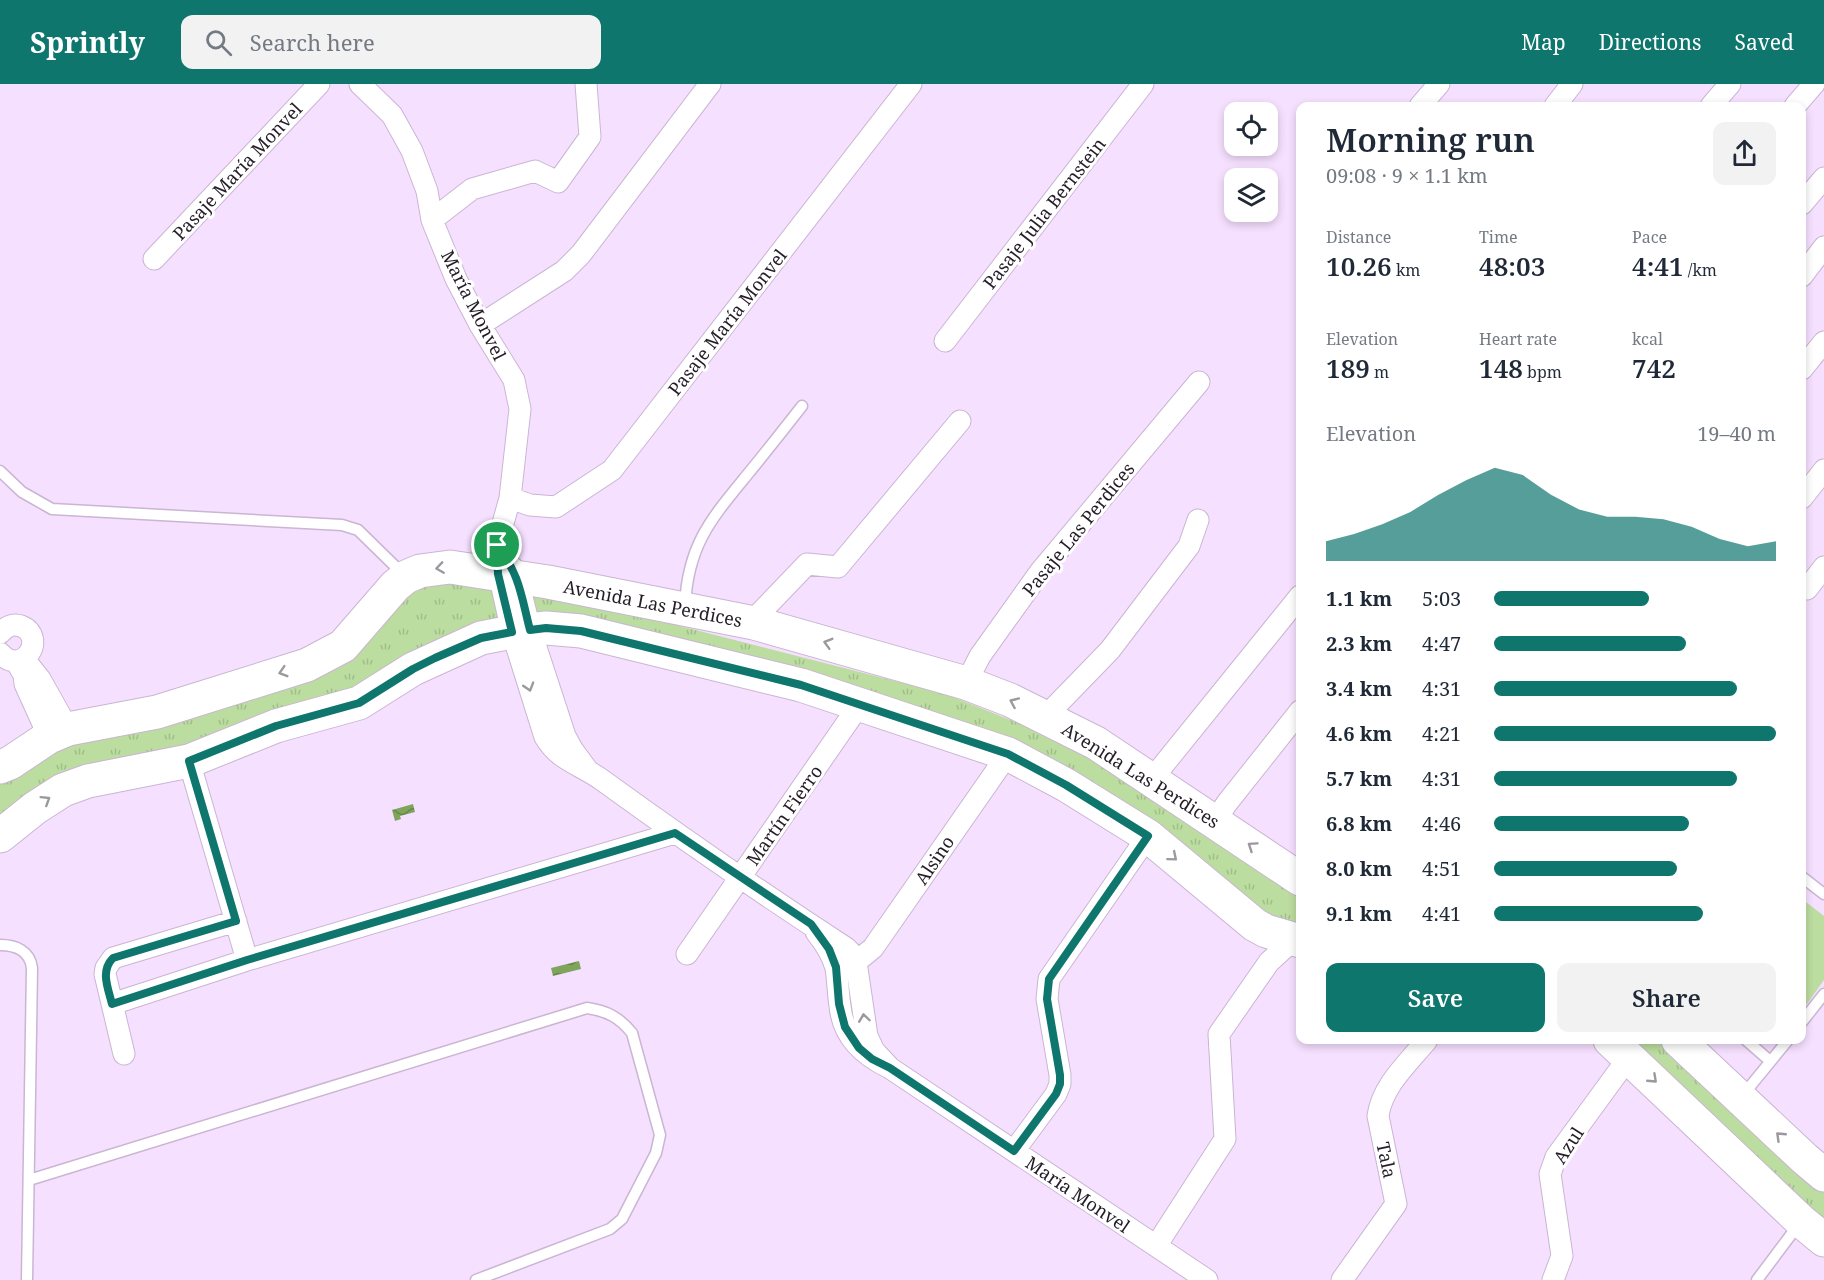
<!DOCTYPE html>
<html lang="en">
<head>
<meta charset="utf-8">
<style>
	:root { --surface:#fff; --page:#f2f2f3; --text:#1f2937; --muted:#747a83; --accent:#0f766e }
	body { margin:0; font-family:"Noto Serif",serif; background:var(--page); color:var(--text); height:100vh; display:flex; flex-direction:column; font-size:22px; white-space:nowrap }
	* { box-sizing:border-box; margin:0 }
	p { font-size:20px; color:var(--muted) }
	.icon { flex:none; width:33px; height:33px; fill:none; stroke:currentColor; stroke-width:2; stroke-linecap:round; stroke-linejoin:round }
	.map { position:relative; flex:1; overflow:hidden }
	.panel { position:absolute; left:1296px; top:18px; width:510px; height:942px; display:flex; flex-direction:column; background:var(--surface); border-radius:12px; box-shadow:0 3px 9px #0003 }
	.panel>* { flex:none }
	.controls { position:absolute; left:1224px; top:18px; display:grid; gap:12px }
	.controls a { display:grid; place-items:center; width:54px; height:54px; border-radius:12px; background:var(--surface); box-shadow:0 3px 9px #0003; font-size:30px }
	.pin { position:absolute; display:grid; place-items:center; width:51px; height:51px; color:#fff; margin:-26px; border:3px solid #fff; border-radius:50%; box-shadow:0 2px 6px #0007 }
	.round { display:grid; place-items:center; flex:none; width:63px; height:63px; border-radius:12px; background:var(--page) }
	.headline { display:flex; align-items:center; justify-content:space-between; height:102px; padding:0 30px }
	h1 { font-size:33px; font-weight:600; line-height:45px }
	.stats { display:grid; grid-template-columns:repeat(3,1fr); gap:9px; height:102px; padding:6px 30px }
	.stats div { display:grid; align-content:center }
	.stats b { font-size:26px; font-weight:600 }
	.stats small { font-size:16px; font-weight:400 }
	.stats p { font-size:16px }
	.chart { height:168px; padding:12px 30px }
	.chart p { display:flex; justify-content:space-between }
	.chart svg { width:100%; height:108px; margin-top:6px; fill:var(--accent); opacity:.7 }
	.primary-button { display:flex; gap:12px; margin-top:auto; padding:12px 30px }
	.primary-button a { flex:1; height:69px; border-radius:12px; background:var(--accent); color:#fff; font-size:24px; font-weight:600; line-height:69px; text-align:center }
	.primary-button a+a { background:var(--page); color:var(--text) }
	ul { padding:0 30px; list-style:none; font-size:20px }
	li { display:grid; grid-template-columns:96px 72px 1fr; align-items:center; height:45px }
	li i { height:15px; border-radius:8px; background:var(--accent) }
	header { display:flex; align-items:center; gap:36px; box-sizing:border-box; height:84px; padding:0 30px; background:var(--accent); color:#fff }
	header strong { font-size:28px }
	nav { display:flex; gap:33px; margin-inline-start:auto; font-size:21px }
	.search { width:420px; height:54px; background:var(--page); display:flex; align-items:center; gap:15px; box-sizing:border-box; padding:0 21px; border-radius:12px; color:var(--muted); font-size:22px }
	.map>svg:first-child { display:block }
	.park { fill:url(#park-tufts) }
	.garden { fill:#bcdda0 }
	.water { fill:url(#water-waves) }
	.lines { fill:none; stroke-linecap:round; stroke-linejoin:round }
	.service-casing { stroke:#cab5d2; stroke-width:13 }
	.minor-casing { stroke:#cab5d2; stroke-width:23 }
	.primary-casing { stroke:#cab5d2; stroke-width:35 }
	.service { stroke:#fff; stroke-width:10 }
	.minor { stroke:#fff; stroke-width:21 }
	.primary { stroke:#fff; stroke-width:33 }
	.oneway { stroke:#9c999e }
	.route-casing { stroke:#fff; stroke-width:12 }
	.route { stroke:#0f766e; stroke-width:8 }
	.labels { text-anchor:middle; dominant-baseline:central; stroke-width:6; stroke-linejoin:round; paint-order:stroke }
	.street-label { font-size:18px; fill:#241d27; stroke:#fff }
</style>
</head>
<body>
<header>
<strong>Sprintly</strong>
<div class="search"><svg class="icon" aria-label="search" viewBox="0 0 24 24"><circle cx="10" cy="10" r="6"/><path d="M15 15l6 6"/></svg>Search here</div>
<nav><a>Map</a><a>Directions</a><a>Saved</a></nav>
</header>
<div class="map">
<svg width="1824" height="1196" viewBox="0 0 1824 1196">
	<defs>
		<pattern id="park-tufts" width="24" height="20" patternUnits="userSpaceOnUse" patternTransform="scale(1.5)"><rect width="24" height="20" fill="#bcdda0"/><path d="M3 7l-1-3M5 7V3M7 7l1-3M15 17l-1-3M17 17v-4M19 17l1-3" fill="none" stroke="#a1bd8a"/></pattern>
		<pattern id="water-waves" width="16" height="10" patternUnits="userSpaceOnUse" patternTransform="scale(1.5)"><rect width="16" height="10" fill="#7fa55c"/><path d="M0 5q4-4 8 0t8 0" fill="none" stroke="#68864c"/></pattern>
	</defs>
	<rect width="100%" height="100%" fill="#f6e0ff"/>
	<path class="park" d="M421,491L539,506L946,610L1082,665L1300,809V849L1292,847L1029,671L546,538L352,620L132,686L0,749V688L51,660L314,587Z
		M1617,956H1665L1824,1105V1144Z"/>
	<path class="garden" d="M1802,815L1824,832V896L1802,927Z"/>
	<path class="water" d="M413,720L415,728L400,732L401,735L395,737L392,726Z
		M579,877L581,885L553,892L551,884Z"/>
	<g class="lines">
		<defs>
			<path id="service" d="M0,387L22,408L52,425L342,441L358,446L404,491
				M685,521C688,461 711,435 747,391C766,368 784,345 802,322
				M1802,793L1824,810
				M0,861C16,861 30,867 32,884L27,1196
				M1802,938L1824,910
				M1746,956L1770,977
				M1743,1011L1788,956
				M29,1096L587,924C607,927 619,933 632,949L660,1051L656,1069L622,1135L610,1145L476,1196
				M1757,1196L1799,1140"/>
			<path id="minor" d="M360,0L392,31L412,67L427,107L432,136L456,195L480,241L514,296L520,325L510,414L497,461L496,476L512,548L545,653C559,677 580,680 602,696C682,754 763,810 846,864L852,870L856,878L867,952L874,967L890,984
				M1420,22L1439,0
				M1555,22L1572,0
				M1711,22L1730,0
				M1795,22L1814,0
				M1802,120L1824,94
				M432,136L472,105L535,87L558,98L590,53L586,0
				M154,175L319,0
				M1802,192L1824,163
				M480,241L564,187L581,170L710,0
				M945,257L1143,0
				M1802,285L1824,258
				M510,414L530,421L556,423L612,386L911,0
				M1802,414L1824,386
				M513,484L517,493L530,545L565,652L572,665L586,684
				M1807,505L1824,483
				M754,539L759,530L807,480L838,483L960,337
				M0,549C6,543 12,539 21,542C48,553 23,594 0,569
				M24,575L40,595L68,645
				M16,577L24,591L25,600L49,653
				M966,599L980,572L1040,488L1199,298
				M1045,633L1110,566L1189,462L1198,436
				M189,677L247,876
				M1152,695L1300,512
				M1215,737L1227,719L1300,627
				M816,848C825,859 832,870 836,884C838,897 838,909 840,922C843,953 863,971 890,984L1207,1196
				M687,870L860,620
				M856,878L873,864L1008,670
				M112,920L247,876L675,749
				M124,970L105,890L106,884L113,874L236,837
				M1014,1067L1056,1010L1060,1000V991L1047,915L1049,895L1148,752
				M1156,1162L1225,1055L1219,950L1269,878L1294,855
				M1342,1196L1396,1120L1378,1032C1382,1002 1408,979 1427,956
				M1553,1196L1562,1172L1550,1090L1556,1073L1629,973"/>
			<path id="primary" d="M0,683L10,679L49,653L68,645L157,628L307,581L343,562L395,502L406,493L420,487L450,483L548,498L754,539L966,599L1010,616L1096,659L1300,795
				M0,752L35,724L63,706L88,697L189,677L276,642L359,619L413,585L481,554L512,548L546,544L581,547L801,601L1008,670L1066,701L1148,752L1255,841L1266,847L1300,857
				M1610,956L1801,1137L1824,1156
				M1678,956L1805,1075L1824,1091"/>
		</defs>
		<use href="#service" class="service-casing"/>
		<use href="#minor" class="minor-casing"/>
		<use href="#primary" class="primary-casing"/>
		<use href="#service" class="service"/>
		<use href="#minor" class="minor"/>
		<use href="#primary" class="primary"/>
	</g>
	<defs><path id="oneway-chevron" d="M-2-3.5L2.5 0L-2 3.5" fill="none" stroke-width="1.6" stroke-linecap="round" stroke-linejoin="round" transform="scale(1.5)"/></defs>
	<g class="oneway">
		<use href="#oneway-chevron" transform="translate(440 484) rotate(172)"/>
		<use href="#oneway-chevron" transform="translate(828 559) rotate(-164)"/>
		<use href="#oneway-chevron" transform="translate(283 588) rotate(163)"/>
		<use href="#oneway-chevron" transform="translate(529 603) rotate(73)"/>
		<use href="#oneway-chevron" transform="translate(1014 618) rotate(-156)"/>
		<use href="#oneway-chevron" transform="translate(46 716) rotate(-32)"/>
		<use href="#oneway-chevron" transform="translate(1252 762) rotate(-146)"/>
		<use href="#oneway-chevron" transform="translate(1173 773) rotate(40)"/>
		<use href="#oneway-chevron" transform="translate(864 934) rotate(-98)"/>
		<use href="#oneway-chevron" transform="translate(1653 995) rotate(43)"/>
		<use href="#oneway-chevron" transform="translate(1780 1052) rotate(-136)"/>
	</g>
	<g class="lines">
		<defs>
			<path id="route" d="M497,461C520,491 521,511 530,546L546,544L581,547L801,601L1008,670L1066,701L1148,752L1049,895L1047,915L1060,991V1000L1056,1010L1014,1067L890,984L872,975L859,964L845,943L839,920L836,883L829,865L811,840L675,749L247,876L112,920C108,904 100,887 113,874L236,837L189,677L276,642L359,619L413,585L435,574L481,554L512,548L498,490Z"/>
		</defs>
		<use href="#route" class="route-casing"/>
		<use href="#route" class="route"/>
	</g>
	<g class="labels">
		<g class="street-label">
			<text transform="translate(237 87) rotate(-47)">Pasaje María Monvel</text>
			<text transform="translate(1044 129) rotate(-52)">Pasaje Julia Bernstein</text>
			<text transform="translate(474 221) rotate(63)">María Monvel</text>
			<text transform="translate(727 238) rotate(-52)">Pasaje María Monvel</text>
			<text transform="translate(1078 445) rotate(-51)">Pasaje Las Perdices</text>
			<text transform="translate(653 519) rotate(11)">Avenida Las Perdices</text>
			<text transform="translate(1141 691) rotate(32)">Avenida Las Perdices</text>
			<text transform="translate(784 731) rotate(-55)">Martín Fierro</text>
			<text transform="translate(934 776) rotate(-56)">Alsino</text>
			<text transform="translate(1568 1061) rotate(-57)">Azul</text>
			<text transform="translate(1387 1076) rotate(78)">Tala</text>
			<text transform="translate(1078 1110) rotate(34)">María Monvel</text>
		</g>
	</g>
</svg>
<div class="controls">
<a><svg class="icon" aria-label="locate" viewBox="0 0 24 24"><circle cx="12" cy="12" r="6"/><path d="M12 2v4M12 18v4M2 12h4M18 12h4"/></svg></a>
<a><svg class="icon" aria-label="layers" viewBox="0 0 24 24"><path d="M12 4l9 5-9 5-9-5zM3 14l9 5 9-5"/></svg></a>
</div>
<div class="pin" style="left:497px;top:461px;background:#1e9e55"><svg class="icon" aria-label="arrive" viewBox="0 0 24 24"><path d="M6 21V4h12l-3 4 3 4H6"/></svg></div>
<section class="panel">
<div class="headline"><div><h1>Morning run</h1><p>09:08 · 9 × 1.1 km</p></div><a class="round"><svg class="icon" aria-label="share" viewBox="0 0 24 24"><path d="M12 15V3M7 8l5-5 5 5M5 13v7h14v-7"/></svg></a></div>
<div class="stats">
<div><p>Distance</p><b>10.26<small> km</small></b></div>
<div><p>Time</p><b>48:03</b></div>
<div><p>Pace</p><b>4:41<small> /km</small></b></div>
</div>
<div class="stats">
<div><p>Elevation</p><b>189<small> m</small></b></div>
<div><p>Heart rate</p><b>148<small> bpm</small></b></div>
<div><p>kcal</p><b>742</b></div>
</div>
<div class="chart"><p><span>Elevation</span>19–40 m</p>
<svg viewBox="0 0 160 44" preserveAspectRatio="none"><path d="M0 44V36L10 33L20 29L30 24L40 17L50 11L60 6L70 9L80 17L90 23L100 26L110 26L120 27L130 30L140 35L150 38L160 36V44z"/></svg>
</div>
<ul>
<li><b>1.1 km</b>5:03<i style="width:55%"></i></li>
<li><b>2.3 km</b>4:47<i style="width:68%"></i></li>
<li><b>3.4 km</b>4:31<i style="width:86%"></i></li>
<li><b>4.6 km</b>4:21<i style="width:100%"></i></li>
<li><b>5.7 km</b>4:31<i style="width:86%"></i></li>
<li><b>6.8 km</b>4:46<i style="width:69%"></i></li>
<li><b>8.0 km</b>4:51<i style="width:65%"></i></li>
<li><b>9.1 km</b>4:41<i style="width:74%"></i></li>
</ul>
<div class="primary-button"><a>Save</a><a>Share</a></div>
</section>
</div>
</body>
</html>
